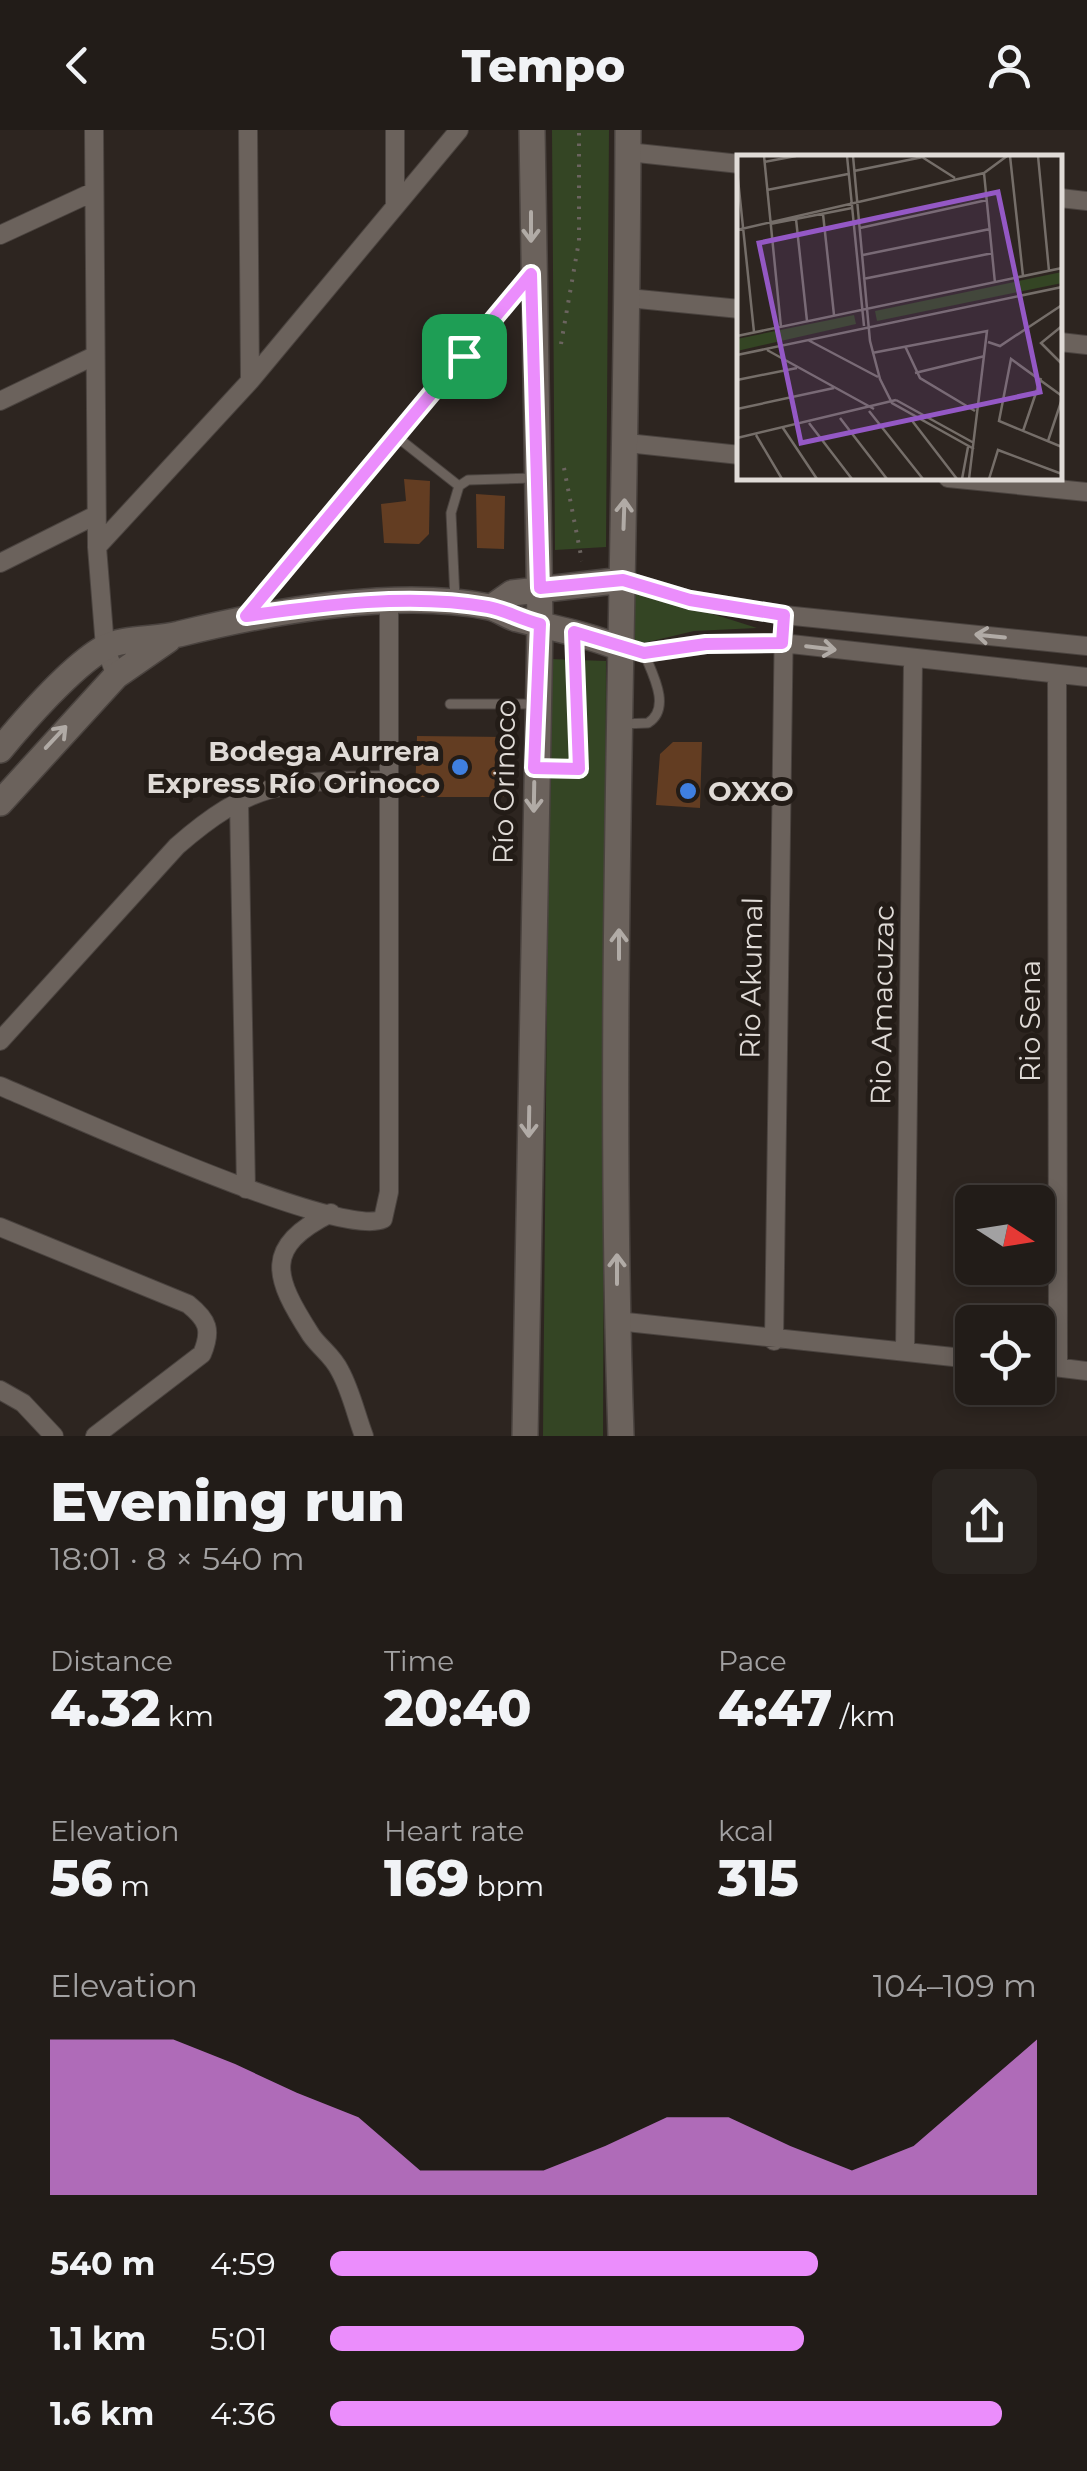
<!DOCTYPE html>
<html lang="en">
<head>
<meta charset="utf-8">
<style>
	:root { --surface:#221c18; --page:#2a2521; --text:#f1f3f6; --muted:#a2a1a2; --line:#3f3a37; --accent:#eb8dfc }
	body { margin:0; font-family:Montserrat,sans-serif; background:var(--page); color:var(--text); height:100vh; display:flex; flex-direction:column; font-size:38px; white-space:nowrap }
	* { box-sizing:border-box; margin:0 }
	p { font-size:32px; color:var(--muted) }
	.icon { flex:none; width:55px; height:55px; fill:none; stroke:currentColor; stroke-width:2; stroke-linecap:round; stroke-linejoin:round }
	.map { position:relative; height:1306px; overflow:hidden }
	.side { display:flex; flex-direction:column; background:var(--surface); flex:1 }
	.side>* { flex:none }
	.needle { width:65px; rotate:102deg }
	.tools { position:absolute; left:955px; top:1055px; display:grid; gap:20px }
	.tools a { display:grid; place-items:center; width:100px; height:100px; border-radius:15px; background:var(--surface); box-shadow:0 5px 15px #0003,0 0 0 2px var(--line); font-size:50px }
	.pin { position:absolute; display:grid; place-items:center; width:85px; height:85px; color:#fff; margin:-42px; border-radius:20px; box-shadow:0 5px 15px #0006 }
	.round { display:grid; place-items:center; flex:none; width:105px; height:105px; border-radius:15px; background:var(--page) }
	.overview { display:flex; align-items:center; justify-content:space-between; height:170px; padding:0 50px }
	h1 { font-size:55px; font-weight:800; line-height:75px }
	.figures { display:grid; grid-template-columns:repeat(3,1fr); gap:15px; height:170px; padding:10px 50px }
	.figures div { display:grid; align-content:center }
	.figures b { font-size:50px; font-weight:800 }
	.figures small { font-size:28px; font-weight:400 }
	.figures p { font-size:28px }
	.chart { height:280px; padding:20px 50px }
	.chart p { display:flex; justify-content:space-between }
	.chart svg { width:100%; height:180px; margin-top:10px; fill:var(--accent); opacity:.7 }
	ul { padding:0 50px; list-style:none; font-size:32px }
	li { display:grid; grid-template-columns:160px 120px 1fr; align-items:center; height:75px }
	li i { height:25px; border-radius:12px; background:var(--accent) }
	header { display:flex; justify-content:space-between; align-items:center; height:130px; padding:0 50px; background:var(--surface); font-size:45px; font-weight:800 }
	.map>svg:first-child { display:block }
	.green { fill:#344524 }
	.building { fill:#633d22 }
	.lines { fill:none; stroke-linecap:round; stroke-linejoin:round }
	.lane-casing { stroke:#4a433f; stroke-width:11 }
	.street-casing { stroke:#4a433f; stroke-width:20 }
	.secondary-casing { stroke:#4a433f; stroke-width:28 }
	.path { stroke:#6b645f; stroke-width:4; stroke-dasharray:2.5 8; stroke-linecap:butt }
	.lane { stroke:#6b625c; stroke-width:9 }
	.street { stroke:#6b625c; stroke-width:18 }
	.secondary { stroke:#6b625c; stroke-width:25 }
	.oneway { stroke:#b1aba6 }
	.route-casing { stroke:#fff; stroke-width:20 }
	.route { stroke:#eb8dfc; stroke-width:12 }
	.shop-dot { fill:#3f7fe0; stroke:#231c17; stroke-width:4 }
	.labels { text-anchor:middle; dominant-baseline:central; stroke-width:10; stroke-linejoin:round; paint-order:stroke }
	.poi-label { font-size:28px; font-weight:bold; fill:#e0dbd7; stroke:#231c17; text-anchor:end }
	.street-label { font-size:28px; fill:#e0dbd7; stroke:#231c17 }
	.inset-road { fill:none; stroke:#756e69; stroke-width:2.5 }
	.view { fill:#9458c5; fill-opacity:0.15; stroke:#9458c5; stroke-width:5 }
	.inset-edge { fill:none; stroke:#e0dbd7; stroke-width:5 }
</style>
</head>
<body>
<header><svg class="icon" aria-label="back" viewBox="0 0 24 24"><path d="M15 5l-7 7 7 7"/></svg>Tempo<svg class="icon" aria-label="person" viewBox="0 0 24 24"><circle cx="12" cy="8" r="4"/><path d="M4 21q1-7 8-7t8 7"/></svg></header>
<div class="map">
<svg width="1087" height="1306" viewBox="0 0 1087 1306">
	<rect width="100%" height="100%" fill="#2d2520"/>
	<path class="green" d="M552,0H609L606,417L555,420Z
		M634,459L757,498L694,501L635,515Z
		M550,529L606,531L603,1306H543Z"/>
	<path class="building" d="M404,349L430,351L429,404L419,414L384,413L381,374L406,371Z
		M476,364L505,366L504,419L477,418Z
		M417,606L505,607L504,667H415Z
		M673,612H702L700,678L656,675L660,624Z"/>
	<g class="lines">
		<defs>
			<path id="lane" d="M397,307L459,356
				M455,469L451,383L459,356L468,350L534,348
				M450,574H535
				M623,594L648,593C672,578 652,543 644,523"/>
			<path id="street" d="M94,0L97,417L105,517L116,546
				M248,0L250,251
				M628,22L740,34
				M1060,68L1087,71
				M395,76V0
				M0,105L93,62
				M628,168L740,179
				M1060,212L1087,215
				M0,271L94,226
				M627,313L740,325
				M948,348L1087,362
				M97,417L250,251L459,0
				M0,433L96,385
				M623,450L690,470L784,485L1087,516
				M246,486L531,144
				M620,518L644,523L706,514L782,513L1087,547
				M1057,544L1058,1237
				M239,671L246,1059
				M0,911L177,716C256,647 290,652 390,650
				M0,956C58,980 340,1110 383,1089L389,1062V473
				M331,1083C263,1117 273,1146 311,1205C320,1218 333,1226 340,1241C351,1261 356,1285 364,1306
				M0,1097L188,1174C208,1190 212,1200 202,1224L95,1306
				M617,1191L972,1229
				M774,1211L784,485
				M905,1222L913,530
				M1038,1235L1087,1241
				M0,1260L23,1273L54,1306"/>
			<path id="secondary" d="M492,477L512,463L623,450
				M0,620C24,591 72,536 104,518C123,507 157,510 179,504C268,482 397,458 489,477C499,479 507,486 517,489C552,498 586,504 620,518
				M0,673L116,546L168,510
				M525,1306L540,494L532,0
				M621,1306C606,871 627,435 628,0"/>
		</defs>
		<use href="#lane" class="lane-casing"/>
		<use href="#street" class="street-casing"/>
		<use href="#secondary" class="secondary-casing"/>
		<path class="path" d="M561,214L579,111V0
			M564,338L582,431
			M562,638L579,639L574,525"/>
		<use href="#lane" class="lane"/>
		<use href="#street" class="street"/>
		<use href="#secondary" class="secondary"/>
	</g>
	<defs><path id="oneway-shaft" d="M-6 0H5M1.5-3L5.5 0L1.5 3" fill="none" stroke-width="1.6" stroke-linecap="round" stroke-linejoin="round" transform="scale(2.5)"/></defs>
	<g class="oneway">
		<use href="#oneway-shaft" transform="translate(531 97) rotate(90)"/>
		<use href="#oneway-shaft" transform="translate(624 384) rotate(-88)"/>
		<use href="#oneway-shaft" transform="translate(990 506) rotate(-174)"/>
		<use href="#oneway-shaft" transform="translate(821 518) rotate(7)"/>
		<use href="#oneway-shaft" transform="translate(56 607) rotate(-47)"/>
		<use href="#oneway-shaft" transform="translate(534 667) rotate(91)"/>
		<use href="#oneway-shaft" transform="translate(619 814) rotate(-90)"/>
		<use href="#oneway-shaft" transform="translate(529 992) rotate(91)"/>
		<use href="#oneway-shaft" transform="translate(617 1139) rotate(-90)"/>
	</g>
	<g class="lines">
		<defs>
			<path id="route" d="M531,144L540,458L623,450L690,470L784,485L782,513L706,514L644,523L574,502L579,639L534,638L540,494C522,490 505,480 488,477C411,463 323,475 246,486Z"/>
		</defs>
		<use href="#route" class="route-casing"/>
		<use href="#route" class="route"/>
	</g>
	<g class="shop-dot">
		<circle cx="460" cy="637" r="10"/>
		<circle cx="688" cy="661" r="10"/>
	</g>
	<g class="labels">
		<g class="poi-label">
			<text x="440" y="621">Bodega Aurrera<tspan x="440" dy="32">Express Río Orinoco</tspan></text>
			<text x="708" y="661" text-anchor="start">OXXO</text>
		</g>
		<g class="street-label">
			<text transform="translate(504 652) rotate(-89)">Río Orinoco</text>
			<text transform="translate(751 848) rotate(-89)">Rio Akumal</text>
			<text transform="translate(882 875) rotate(-89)">Rio Amacuzac</text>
			<text transform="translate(1030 891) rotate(-90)">Rio Sena</text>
		</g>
	</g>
	<g transform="translate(737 25)">
		<rect width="325" height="325" fill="#2d2520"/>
		<path d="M325,117V128L140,166L138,156ZM117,160L119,169L0,196V184Z" fill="#344524"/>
		<path class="inset-road" d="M27,1L44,172M110,1L127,171M116,1L133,186L143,224L155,248L237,294M273,1L286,121M301,1L312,116M185,2L218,23M27,7L59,1M0,15L17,177M117,16L186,2M247,18L258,128M30,35L111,19M86,59L97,160M59,64L70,166M33,69L115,53M123,73L250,45M0,75L247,18L270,1M126,100L253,74M126,124L256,98M325,171L304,188L325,209M0,181L325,113M71,185L141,222M251,187L263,191L325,150M168,191L183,223L238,256M30,195L137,254M135,198L250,176L232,324M0,200L325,132M178,218L248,201M0,225L60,213M325,241L274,204L262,266L325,292M159,245L237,288M0,254L97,233M132,256L186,324M103,263L150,324M173,263L220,324M72,268L115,324M46,273L80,324M286,276L304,223M19,280L45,324M0,283L159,245M311,286L325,244M225,324L231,292M252,324L261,295L325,319"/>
		<path class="view" d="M261,37L303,237L64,288L22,88Z"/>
		<rect width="325" height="325" class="inset-edge"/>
	</g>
</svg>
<div class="tools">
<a><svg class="needle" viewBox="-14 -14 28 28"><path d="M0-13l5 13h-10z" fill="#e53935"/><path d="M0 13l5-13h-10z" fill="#a2a1a2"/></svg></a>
<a><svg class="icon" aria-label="locate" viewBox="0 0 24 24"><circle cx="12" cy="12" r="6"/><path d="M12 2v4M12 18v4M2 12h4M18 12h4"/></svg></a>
</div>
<div class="pin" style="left:464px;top:226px;background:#1e9e55"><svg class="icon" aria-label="arrive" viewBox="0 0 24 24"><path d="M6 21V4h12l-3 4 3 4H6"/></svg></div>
</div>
<section class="side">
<div class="overview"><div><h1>Evening run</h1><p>18:01 · 8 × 540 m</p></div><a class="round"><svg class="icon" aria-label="share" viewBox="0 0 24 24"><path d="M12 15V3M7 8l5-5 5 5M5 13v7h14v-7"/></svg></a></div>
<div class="figures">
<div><p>Distance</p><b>4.32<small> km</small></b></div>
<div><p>Time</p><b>20:40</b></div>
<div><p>Pace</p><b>4:47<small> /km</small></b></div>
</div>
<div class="figures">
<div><p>Elevation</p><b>56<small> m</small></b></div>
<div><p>Heart rate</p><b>169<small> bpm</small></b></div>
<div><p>kcal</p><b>315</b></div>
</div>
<div class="chart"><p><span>Elevation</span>104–109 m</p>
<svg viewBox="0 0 160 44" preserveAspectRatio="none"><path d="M0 44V6L10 6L20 6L30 12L40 19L50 25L60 38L70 38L80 38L90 32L100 25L110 25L120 32L130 38L140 32L150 19L160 6V44z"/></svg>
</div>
<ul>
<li><b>540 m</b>4:59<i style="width:69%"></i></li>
<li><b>1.1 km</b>5:01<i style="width:67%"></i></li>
<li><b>1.6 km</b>4:36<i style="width:95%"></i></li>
</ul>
</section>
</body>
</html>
